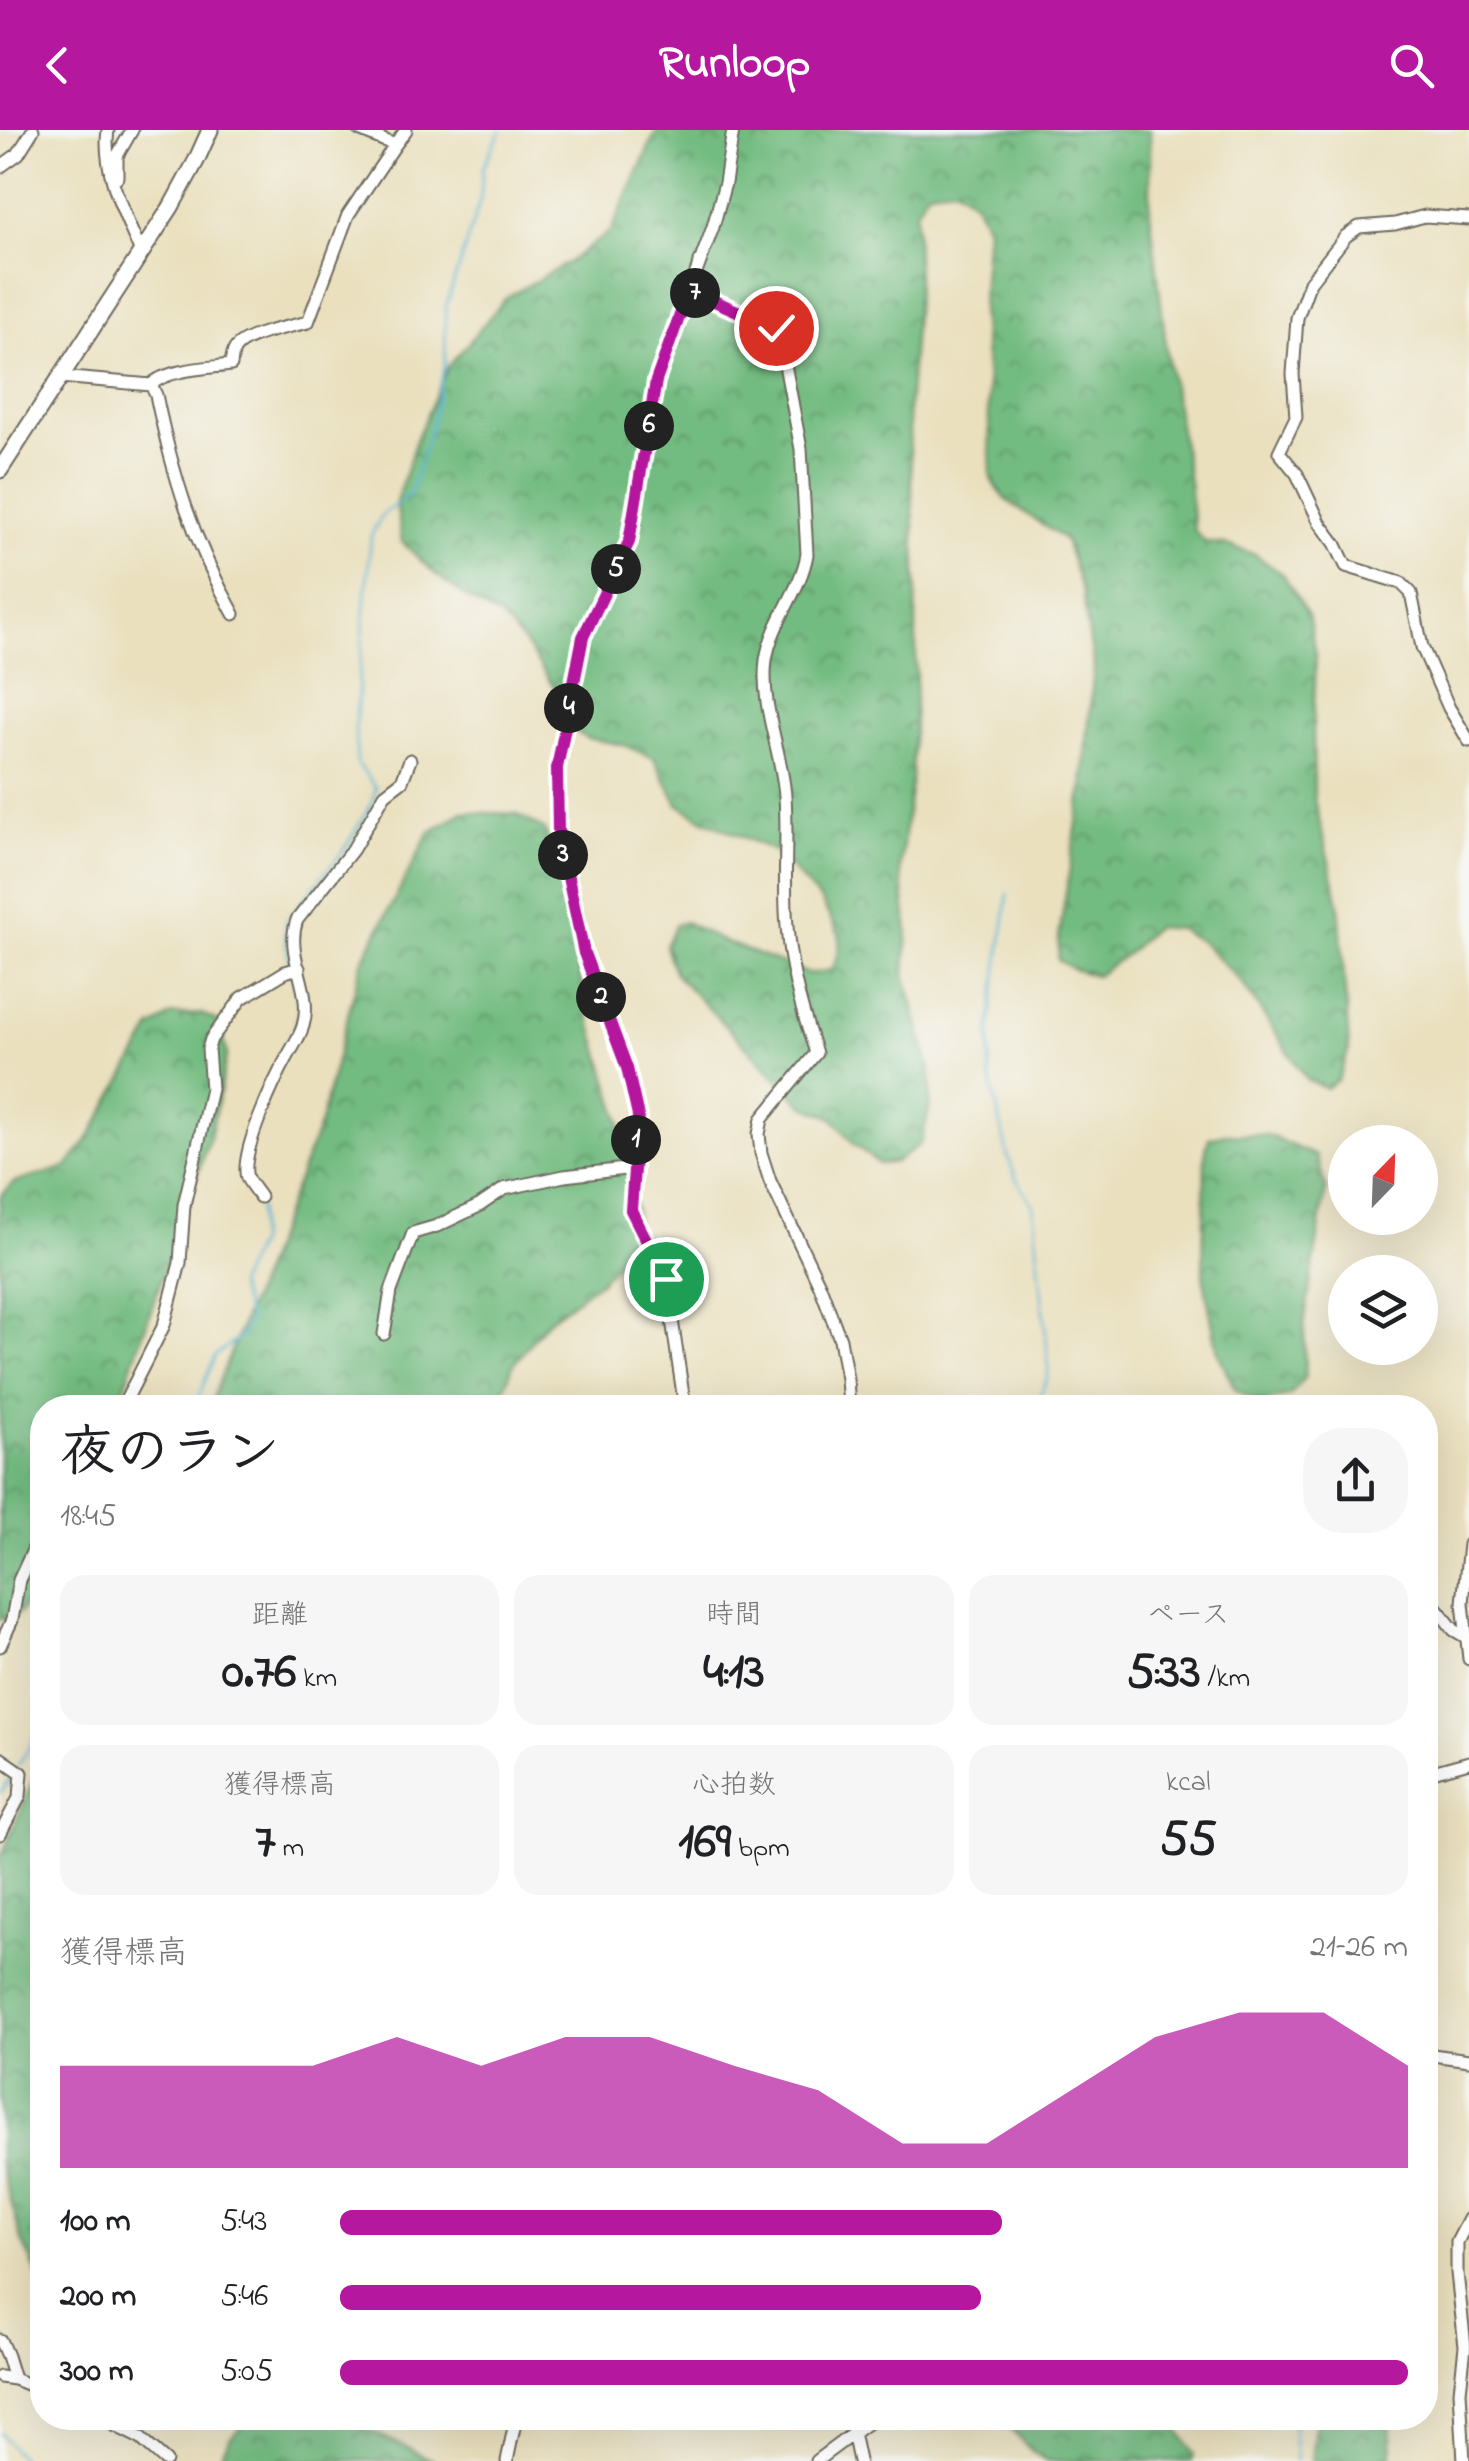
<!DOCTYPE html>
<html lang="ja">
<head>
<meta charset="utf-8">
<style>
	:root { --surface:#fff; --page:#f6f6f6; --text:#202124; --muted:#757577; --accent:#b5179e }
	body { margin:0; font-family:"Indie Flower","Klee One",sans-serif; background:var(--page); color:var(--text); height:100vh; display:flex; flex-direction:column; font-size:38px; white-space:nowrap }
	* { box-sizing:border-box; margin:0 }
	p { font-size:32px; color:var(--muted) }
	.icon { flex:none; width:55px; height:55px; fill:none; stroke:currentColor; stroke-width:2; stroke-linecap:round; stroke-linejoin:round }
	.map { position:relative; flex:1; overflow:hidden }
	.side { position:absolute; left:30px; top:1265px; width:1408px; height:1035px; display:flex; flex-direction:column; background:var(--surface); border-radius:40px; box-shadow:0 10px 40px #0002 }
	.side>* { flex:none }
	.needle { width:65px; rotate:23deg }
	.controls { position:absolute; left:1328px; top:995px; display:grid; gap:20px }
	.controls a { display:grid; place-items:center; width:110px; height:110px; border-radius:50%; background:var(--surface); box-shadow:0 10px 40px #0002; font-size:50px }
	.pin { position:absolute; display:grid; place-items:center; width:85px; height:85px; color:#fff; margin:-42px; border:5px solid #fff; border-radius:50%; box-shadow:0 2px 10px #0007 }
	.km { position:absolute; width:50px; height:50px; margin:-25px; border-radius:50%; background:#222; color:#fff; font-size:28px; line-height:50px; text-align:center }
	.round { display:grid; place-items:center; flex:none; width:105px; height:105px; border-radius:40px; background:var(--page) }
	.head { display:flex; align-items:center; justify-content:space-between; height:170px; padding:0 30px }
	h1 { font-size:55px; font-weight:700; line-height:75px }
	.metrics { display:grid; grid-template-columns:repeat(3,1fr); gap:15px; height:170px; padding:10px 30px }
	.metrics div { display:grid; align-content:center; border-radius:25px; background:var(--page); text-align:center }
	.metrics b { font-size:50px; font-weight:700 }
	.metrics small { font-size:28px; font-weight:400 }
	.metrics p { font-size:28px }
	.chart { height:280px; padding:20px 30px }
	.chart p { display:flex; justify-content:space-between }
	.chart svg { width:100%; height:180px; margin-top:10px; fill:var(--accent); opacity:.7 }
	ul { padding:0 30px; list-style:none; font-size:32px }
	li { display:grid; grid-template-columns:160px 120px 1fr; align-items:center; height:75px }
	li i { height:25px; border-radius:12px; background:var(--accent) }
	header { display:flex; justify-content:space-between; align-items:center; height:130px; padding:0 30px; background:var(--accent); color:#fff; font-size:45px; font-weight:700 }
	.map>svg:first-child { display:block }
	.forest { fill:url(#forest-crowns); stroke:#4f7456; stroke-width:2.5 }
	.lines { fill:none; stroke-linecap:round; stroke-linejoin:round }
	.stream { stroke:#54b3d3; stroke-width:2.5 }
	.minor-casing { stroke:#6e6a5e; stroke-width:15 }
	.major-casing { stroke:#6e6a5e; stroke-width:19 }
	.minor { stroke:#fff; stroke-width:11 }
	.major { stroke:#fff; stroke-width:15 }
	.route-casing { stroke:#fff; stroke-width:20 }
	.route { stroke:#b5179e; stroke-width:12 }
</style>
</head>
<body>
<header><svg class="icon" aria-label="back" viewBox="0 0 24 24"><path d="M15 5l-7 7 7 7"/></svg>Runloop<svg class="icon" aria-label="search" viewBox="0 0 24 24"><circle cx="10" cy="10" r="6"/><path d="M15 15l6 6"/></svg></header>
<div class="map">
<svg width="1469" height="2331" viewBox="0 0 1469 2331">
	<defs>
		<pattern id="forest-crowns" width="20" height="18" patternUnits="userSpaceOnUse" patternTransform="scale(2.5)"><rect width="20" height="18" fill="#73bc81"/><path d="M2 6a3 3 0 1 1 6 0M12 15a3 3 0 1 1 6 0" fill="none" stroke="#5f996a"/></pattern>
	</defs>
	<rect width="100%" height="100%" fill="#f6f6f2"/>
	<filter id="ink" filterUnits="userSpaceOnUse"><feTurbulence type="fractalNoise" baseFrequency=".01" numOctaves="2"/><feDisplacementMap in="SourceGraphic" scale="20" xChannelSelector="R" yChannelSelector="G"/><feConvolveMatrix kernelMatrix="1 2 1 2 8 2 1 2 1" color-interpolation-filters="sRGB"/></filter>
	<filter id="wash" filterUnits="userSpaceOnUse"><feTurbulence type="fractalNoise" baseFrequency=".0048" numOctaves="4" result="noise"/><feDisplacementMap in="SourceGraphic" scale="40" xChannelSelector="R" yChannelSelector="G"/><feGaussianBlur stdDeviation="2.25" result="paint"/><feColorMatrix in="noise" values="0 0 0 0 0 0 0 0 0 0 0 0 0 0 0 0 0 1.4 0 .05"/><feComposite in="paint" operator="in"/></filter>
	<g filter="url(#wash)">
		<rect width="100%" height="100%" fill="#eae0be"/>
		<path class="forest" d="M657,0H1150V81L1167,225L1189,352L1194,400L1205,412L1228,415L1256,425L1284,446L1308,485L1316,524L1313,598L1314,669L1339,774L1349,919L1338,950L1325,958L1307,950L1243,854L1204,814L1180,799L1155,797L1130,821L1096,846L1073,839L1058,830L1059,807L1083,655L1094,537L1082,462L1065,410L1005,369L991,349L988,263L981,179L987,97L974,71L955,57L928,60L916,81L917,154L908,282L916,436V551L911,652L900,737L908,801L905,844L931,942L930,976L921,1013L896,1032L879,1034L854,1014L833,988L803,975L675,844L665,816L675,795L685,792L720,810L809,844L832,840L838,826L840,806L821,771L775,721L704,690L678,674L654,628L624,615L587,608L568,597L557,562L526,515L501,488L467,468L433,442L402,412L396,372L416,310L448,237L506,168L569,132L611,101Z
			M463,682L516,684L545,700L564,755L585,872L624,1004L636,1084L633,1115L600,1151L546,1192L513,1235L498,1277L209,1278L319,996L362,832L429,703Z
			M202,884L217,891L227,924L210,1006L118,1277L42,1278V1451L20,1482L0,1490V1067L13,1053L67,1037L90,1007L152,898L172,885Z
			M1225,1004L1267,1005L1316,1026L1326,1059L1304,1193L1305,1247L1290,1265L1261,1274L1235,1259L1218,1223L1203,1145L1205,1024L1209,1008Z
			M42,1629V2153L22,2111L0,2034V1729Z
			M249,2288H342L435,2331H218L230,2308Z
			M999,2288H1171L1194,2324L1191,2331H1047L1033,2322Z
			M1316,2288H1390L1392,2331H1311Z"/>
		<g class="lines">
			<path class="stream" d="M1008,764L990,900V946L1008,1027L1016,1048L1033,1075L1049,1237L1047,1249L1035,1278
				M291,837L285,806L287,790L344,720L372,673L376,658L357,633L355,600L371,406L382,385L410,364L431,297L445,234L446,176L480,70L483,38L501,0
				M268,954L282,920L295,898L300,878L293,845
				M242,1048C236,1027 246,1004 255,984
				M194,1278L215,1226L241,1206L249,1189L237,1156L257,1113L259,1078L251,1064
				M18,1636L40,1600L42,1579
				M0,1663L14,1643
				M1292,2288L1296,2331
				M0,2303L23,2331"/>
		</g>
	</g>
	<g filter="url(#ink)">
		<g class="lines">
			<defs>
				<path id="minor" d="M108,0C102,41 125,85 141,123
					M359,0L395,15L406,0
					M0,37L18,24L33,0
					M117,47V26L132,0
					M1469,89L1425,86L1395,94L1359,97L1346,106L1310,152L1297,188L1293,244L1296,287L1279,322L1297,344L1320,393L1335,413L1346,436L1401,453L1411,463L1422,517L1449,578L1469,611
					M689,160L776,198L780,208L801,319L807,424C801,461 772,491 766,530C760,575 782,622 785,666C788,710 783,753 787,796C790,840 802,881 816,923L762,989L759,1004L761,1023L770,1051L820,1156L840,1209L847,1249L849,1278
					M60,247L151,255C166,239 209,238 231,235C232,230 232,223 235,219C245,204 290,197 308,192L348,85L395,15
					M151,255L156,265C173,346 193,411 234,484
					M260,1067C256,1061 250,1054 247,1048C239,1024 276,947 289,924C294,915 300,906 303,896C314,860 284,826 297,790L353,719L385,664L402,651L410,630
					M384,1204L391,1161L413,1103L437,1096L479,1076L504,1059L564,1046L634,1038
					M122,1278L164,1195L180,1133L184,1075L211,959L208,919L211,909L242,868L285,842L299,838
					M685,1278L666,1149L631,1080L638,986L627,938L584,823L558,700L557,639L583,507L629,412L656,251L713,97L725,53L733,0
					M1469,1414L1463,1473L1469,1529
					M1425,1464L1454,1500L1466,1507
					M0,1516L12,1490L19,1450L42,1401
					M0,1628L22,1643L20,1666L0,1704
					M1425,1638L1436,1641L1469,1632
					M1425,1924L1469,1930
					M0,2210L7,2226L14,2249
					M0,2247L14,2249L42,2260
					M100,2288L140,2308L166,2331
					M850,2288L859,2331
					M507,2331L516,2288
					M816,2331L874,2288
					M1464,2331L1460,2261L1465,2216L1457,2143V2112L1469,2089"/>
				<path id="major" d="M0,340L171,77L196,31L210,0"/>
			</defs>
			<use href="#minor" class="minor-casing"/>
			<use href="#major" class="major-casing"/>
			<use href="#minor" class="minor"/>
			<use href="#major" class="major"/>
		</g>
	</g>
	<g class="lines" filter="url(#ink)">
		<defs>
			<path id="route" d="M666,1149L631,1080L638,986L627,938L584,823L558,700L557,638L583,507L629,412L656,251L689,160L776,198"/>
		</defs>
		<use href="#route" class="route-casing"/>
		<use href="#route" class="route"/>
	</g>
</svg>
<div class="controls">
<a><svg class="needle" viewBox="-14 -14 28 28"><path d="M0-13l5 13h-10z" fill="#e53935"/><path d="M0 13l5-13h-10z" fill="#757577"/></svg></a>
<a><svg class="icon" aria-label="layers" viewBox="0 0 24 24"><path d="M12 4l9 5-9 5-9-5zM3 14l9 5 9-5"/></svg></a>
</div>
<div class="pin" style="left:666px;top:1149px;background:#1e9e55"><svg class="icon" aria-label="arrive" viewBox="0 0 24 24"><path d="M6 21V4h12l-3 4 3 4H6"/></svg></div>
<div class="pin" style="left:776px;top:198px;background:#d93025"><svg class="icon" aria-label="check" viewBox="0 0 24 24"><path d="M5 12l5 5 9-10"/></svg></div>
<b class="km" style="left:636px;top:1010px">1</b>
<b class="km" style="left:601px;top:867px">2</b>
<b class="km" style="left:563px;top:725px">3</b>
<b class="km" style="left:569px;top:578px">4</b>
<b class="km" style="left:616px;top:439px">5</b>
<b class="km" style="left:649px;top:296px">6</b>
<b class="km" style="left:695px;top:163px">7</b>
<section class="side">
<div class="head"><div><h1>夜のラン</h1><p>18:45</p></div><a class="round"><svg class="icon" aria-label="share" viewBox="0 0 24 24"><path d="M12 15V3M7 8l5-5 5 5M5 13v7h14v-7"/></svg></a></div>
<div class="metrics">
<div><p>距離</p><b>0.76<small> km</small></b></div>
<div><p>時間</p><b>4:13</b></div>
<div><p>ペース</p><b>5:33<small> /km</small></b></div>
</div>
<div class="metrics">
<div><p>獲得標高</p><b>7<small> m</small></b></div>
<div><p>心拍数</p><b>169<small> bpm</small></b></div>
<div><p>kcal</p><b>55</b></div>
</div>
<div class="chart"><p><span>獲得標高</span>21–26 m</p>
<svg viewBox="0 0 160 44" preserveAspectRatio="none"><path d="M0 44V19L10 19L20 19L30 19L40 12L50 19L60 12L70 12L80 19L90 25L100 38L110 38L120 25L130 12L140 6L150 6L160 19V44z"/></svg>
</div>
<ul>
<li><b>100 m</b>5:43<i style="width:62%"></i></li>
<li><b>200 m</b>5:46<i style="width:60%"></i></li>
<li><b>300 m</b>5:05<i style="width:100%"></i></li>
</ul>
</section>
</div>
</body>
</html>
